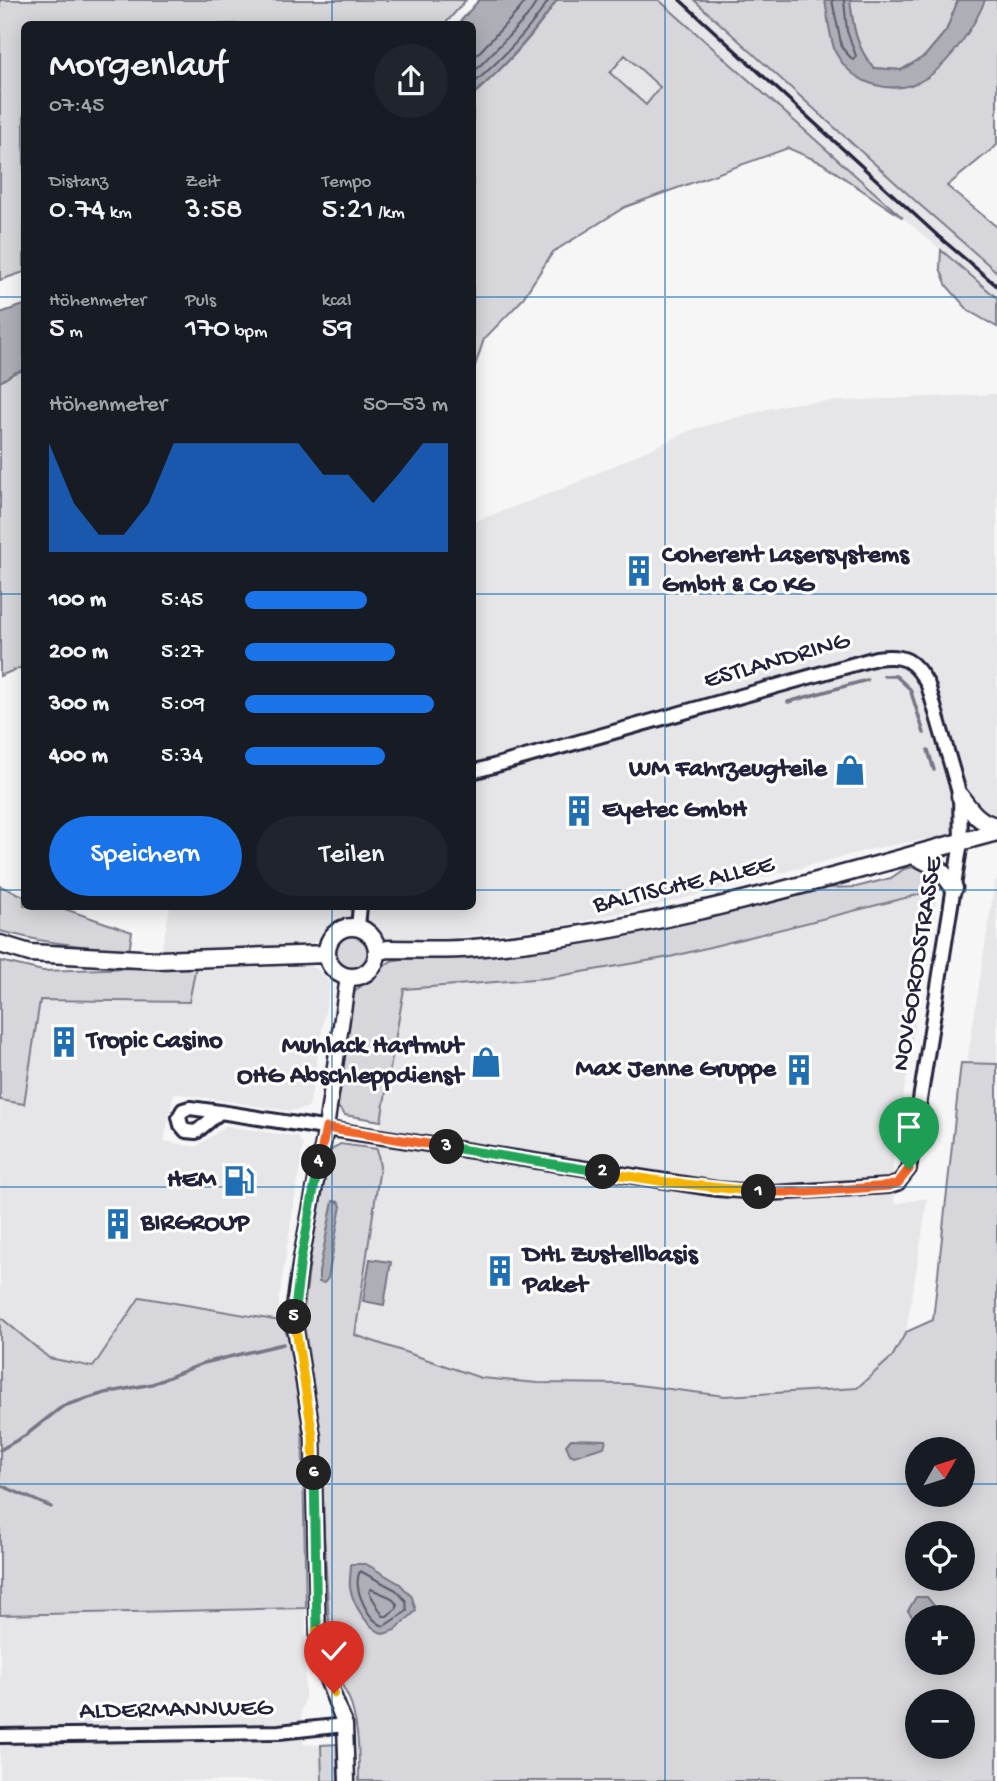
<!DOCTYPE html>
<html lang="de">
<head>
<meta charset="utf-8">
<style>
	:root { --surface:#171b24; --page:#20242c; --text:#f1f3f6; --muted:#9ea1a6; --accent:#1a73e8 }
	body { margin:0; font-family:"Gochi Hand",sans-serif; background:var(--page); color:var(--text); height:100vh; display:flex; flex-direction:column; font-size:26px; white-space:nowrap }
	* { box-sizing:border-box; margin:0 }
	p { font-size:23px; color:var(--muted) }
	.icon { flex:none; width:38px; height:38px; fill:none; stroke:currentColor; stroke-width:2; stroke-linecap:round; stroke-linejoin:round }
	.map { position:relative; flex:1; overflow:hidden }
	.panel { position:absolute; left:21px; top:21px; width:455px; height:889px; display:flex; flex-direction:column; background:var(--surface); border-radius:10px; box-shadow:0 4px 18px #0003 }
	.panel>* { flex:none }
	.needle { width:46px; rotate:51deg }
	.tools { position:absolute; left:905px; top:1437px; display:grid; gap:14px }
	.tools a { display:grid; place-items:center; width:70px; height:70px; border-radius:50%; background:var(--surface); box-shadow:0 4px 18px #0003; font-size:35px }
	.pin { position:absolute; display:grid; place-items:center; width:60px; height:60px; color:#fff; margin:-72px -30px; border-radius:50% 50% 50% 0; rotate:-45deg; box-shadow:0 0 7px #0007 }
	.pin .icon { rotate:45deg }
	.km { position:absolute; width:35px; height:35px; margin:-18px; border-radius:50%; background:#222; color:#fff; font-size:19px; line-height:35px; text-align:center }
	.round { display:grid; place-items:center; flex:none; width:74px; height:74px; border-radius:37px; background:var(--page) }
	.headline { display:flex; align-items:center; justify-content:space-between; height:119px; padding:0 28px }
	h1 { font-size:38px; font-weight:600; line-height:52px }
	.figures { display:grid; grid-template-columns:repeat(3,1fr); gap:10px; height:119px; padding:7px 28px }
	.figures div { display:grid; align-content:center }
	.figures b { font-size:30px; font-weight:600 }
	.figures small { font-size:19px; font-weight:400 }
	.figures p { font-size:19px }
	.chart { height:196px; padding:14px 28px }
	.chart p { display:flex; justify-content:space-between }
	.chart svg { width:100%; height:126px; margin-top:7px; fill:var(--accent); opacity:.7 }
	.action { display:flex; gap:14px; margin-top:auto; padding:14px 28px }
	.action a { flex:1; height:80px; border-radius:42px; background:var(--accent); color:#fff; font-size:28px; font-weight:600; line-height:80px; text-align:center }
	.action a+a { background:var(--page); color:var(--text) }
	ul { padding:0 28px; list-style:none; font-size:23px }
	li { display:grid; grid-template-columns:112px 84px 1fr; align-items:center; height:52px }
	li i { height:18px; border-radius:9px; background:var(--accent) }
	.map>svg:first-child { display:block }
	.built { fill:#e6e6e9 }
	.green { fill:#d7d7db; stroke:#7c7c8b; stroke-width:2; fill-rule:evenodd }
	.water { fill:#aeaeb7; stroke:#767685; stroke-width:2 }
	.lines { fill:none; stroke-linecap:round; stroke-linejoin:round }
	.shore { stroke:#5a5a6d; stroke-width:2 }
	.stream { stroke:#767685; stroke-width:3.5 }
	.minor-casing { stroke:#22223b; stroke-width:18 }
	.tertiary-casing { stroke:#22223b; stroke-width:19 }
	.secondary-casing { stroke:#22223b; stroke-width:21 }
	.minor { stroke:#fff; stroke-width:12 }
	.tertiary { stroke:#fff; stroke-width:14 }
	.secondary { stroke:#fff; stroke-width:16 }
	.rail { stroke:#22223b; stroke-width:3.5 }
	.split-1-casing { stroke:#fff; stroke-width:14 }
	.split-2-casing { stroke:#fff; stroke-width:14 }
	.split-3-casing { stroke:#fff; stroke-width:14 }
	.split-4-casing { stroke:#fff; stroke-width:14 }
	.split-5-casing { stroke:#fff; stroke-width:14 }
	.split-6-casing { stroke:#fff; stroke-width:14 }
	.split-7-casing { stroke:#fff; stroke-width:14 }
	.split-8-casing { stroke:#fff; stroke-width:14 }
	.split-1 { stroke:#f0652b; stroke-width:9 }
	.split-2 { stroke:#f5b400; stroke-width:9 }
	.split-3 { stroke:#22a559; stroke-width:9 }
	.split-4 { stroke:#f0652b; stroke-width:9 }
	.split-5 { stroke:#22a559; stroke-width:9 }
	.split-6 { stroke:#f5b400; stroke-width:9 }
	.split-7 { stroke:#22a559; stroke-width:9 }
	.split-8 { stroke:#f5b400; stroke-width:9 }
	.grid { fill:none; stroke:#1f6fb2; stroke-width:2; stroke-opacity:0.55 }
	.labels { text-anchor:middle; dominant-baseline:central; stroke-width:6; stroke-linejoin:round; paint-order:stroke }
	.poi-label { font-size:26px; font-weight:bold; fill:#22223b; stroke:#fff; text-anchor:start }
	.street-label { font-size:26px; fill:#22223b; stroke:#fff }
</style>
</head>
<body>
<div class="map">
<svg width="997" height="1781" viewBox="0 0 997 1781">
	<rect width="100%" height="100%" fill="#f6f6f7"/>
	<filter id="ink" filterUnits="userSpaceOnUse"><feTurbulence type="fractalNoise" baseFrequency=".0143" numOctaves="2"/><feDisplacementMap in="SourceGraphic" scale="14" xChannelSelector="R" yChannelSelector="G"/><feConvolveMatrix kernelMatrix="1 2 1 2 8 2 1 2 1" color-interpolation-filters="sRGB"/></filter>
	<g filter="url(#ink)">
		<path class="built" d="M659,0H694L920,205L997,272V298L903,218Z
			M625,54L661,87L646,105L610,72Z
			M997,394V826L872,849L678,900L557,927L414,942L385,938L373,924L359,919L344,920L330,928L319,940L309,944L161,952L170,907L472,906L473,522L567,487L694,429L779,406L799,403Z
			M997,880V1064L967,1063L995,881Z
			M937,890L893,1159L894,1204L927,1198L924,1223L906,1332L892,1357L857,1388L725,1396L630,1384L538,1383L480,1378L354,1335L380,1167L377,1149L404,989L547,978L670,957Z
			M308,966L316,968L330,983L310,1103L308,1108L289,1111L174,1093L164,1141L196,1147L226,1126L298,1137L303,1146L279,1299L280,1321L141,1297L93,1367L49,1358L0,1317V1100L24,1103L40,1000L189,1002L195,970Z
			M306,1608L305,1698L301,1712L303,1744L321,1745L322,1781H0V1615Z"/>
		<path class="green" d="M0,0H466L445,24H24V272L0,280Z
			M557,0H659L903,218L822,163L788,148L625,207L553,252L521,301L484,339L473,372V95C505,67 534,36 557,0ZM625,55L660,87L646,105L610,73Z
			M694,0H825L835,52L899,87L985,0H997V145L947,186L997,227V272L920,205Z
			M850,0H958L946,31L925,56L901,70L874,68C856,48 853,26 850,0Z
			M941,250L997,298V327L969,311L947,286L940,268Z
			M24,370V666L0,676V382L14,373Z
			M919,866L928,867L945,888L670,957L547,978L404,989L381,1121L345,1115L336,1105L353,994C360,984 368,983 376,975C383,969 385,963 394,960L543,948L616,936L707,918L828,888L856,887L891,878L904,869Z
			M0,886L24,896V906L59,907L132,932L129,953L38,940L0,931Z
			M334 951a19 19 0 1 1 38 0a19 19 0 1 1-38 0Z
			M0,961L43,971L196,966L189,1002L40,1000L24,1104L0,1100Z
			M961,1063L997,1064V1781H359C359,1756 359,1729 351,1704C346,1688 335,1677 331,1660L317,1408L303,1317L317,1206L329,1152L340,1144L377,1149L380,1167L355,1335L481,1378L538,1383L630,1384L725,1396L857,1388L892,1357L906,1332L933,1320ZM917,1449H962V1494H917ZM917,1533H962V1578H917ZM917,1617H962V1662H917ZM917,1701H962V1746H917Z
			M140,1297L280,1321L289,1338L302,1418L306,1608L0,1615V1317L49,1358L93,1367Z
			M337,1744L338,1781H322L321,1745Z"/>
		<path class="water" d="M479,0H557C533,35 505,66 473,95L472,24H458Z
			M825,0H850C853,26 856,48 874,68L901,70L925,56L946,31L958,0H985C975,26 951,61 928,77C896,98 853,86 836,53C829,38 828,16 825,0Z
			M24,305V370L14,373L0,382V313Z
			M333,1201L339,1202L341,1206L328,1278L324,1283L319,1282V1272Z
			M370,1259L391,1262L384,1305L363,1301Z
			M571,1439L606,1440L604,1447L574,1456L570,1454L566,1445Z
			M351,1564H366L400,1584L412,1597L416,1611L395,1630L384,1634C367,1628 354,1606 350,1588C349,1581 351,1571 351,1564Z
			M916,1597H927L935,1607L933,1617H917V1623L908,1611Z"/>
		<g class="lines">
			<path class="shore" d="M832,0L842,48L853,60L856,56L847,31L844,0
				M472,60L519,10L526,0
				M472,74L527,17L538,0
				M472,85C501,60 528,32 549,0
				M360,1571L396,1590L406,1601L407,1611L384,1626C367,1620 352,1587 360,1571Z
				M371,1589L390,1597L397,1604V1608L387,1616H383L369,1592Z"/>
			<path class="stream" d="M884,676H896L910,689L924,733
				M788,702L867,680
				M928,750L934,770
				M0,1450L26,1435L63,1406L105,1393L152,1384L204,1363L283,1344
				M0,1485L51,1507"/>
			<defs>
				<path id="minor" d="M358,927L360,906
					M220,1112L196,1132L186,1131L181,1125L179,1117L183,1110L190,1108L220,1112L717,1189L772,1193L889,1186L898,1183L909,1169L961,842L960,796L928,685C914,660 905,654 876,658L472,772
					M0,1736L279,1732L345,1725"/>
				<path id="tertiary" d="M347,1781L345,1725L325,1674L318,1642L313,1437L293,1315L301,1259L326,1128L348,977"/>
				<path id="secondary" d="M960,796C970,810 979,823 997,826
					M913,855L939,868L954,888
					M327 952a25 25 0 1 1 50 0a25 25 0 1 1-50 0Z
					M0,944L30,953L158,960L327,954
					M377,952L388,949C416,949 445,951 473,948C652,933 824,878 997,832"/>
			</defs>
			<use href="#minor" class="minor-casing"/>
			<use href="#tertiary" class="tertiary-casing"/>
			<use href="#secondary" class="secondary-casing"/>
			<use href="#minor" class="minor"/>
			<use href="#tertiary" class="tertiary"/>
			<use href="#secondary" class="secondary"/>
			<path class="rail" d="M680,0L938,236L997,286"/>
		</g>
	</g>
	<g class="lines" filter="url(#ink)">
		<defs>
			<path id="split-1" d="M759,1192H809L889,1186L898,1183L909,1169"/>
			<path id="split-2" d="M603,1172L666,1182L759,1192"/>
			<path id="split-3" d="M447,1147L603,1172"/>
			<path id="split-4" d="M319,1162L326,1128L447,1147"/>
			<path id="split-5" d="M294,1317L301,1259L319,1162"/>
			<path id="split-6" d="M294,1317L313,1437L314,1473"/>
			<path id="split-7" d="M314,1473L317,1631"/>
			<path id="split-8" d="M317,1631L322,1661L334,1693"/>
		</defs>
		<use href="#split-1" class="split-1-casing"/>
		<use href="#split-2" class="split-2-casing"/>
		<use href="#split-3" class="split-3-casing"/>
		<use href="#split-4" class="split-4-casing"/>
		<use href="#split-5" class="split-5-casing"/>
		<use href="#split-6" class="split-6-casing"/>
		<use href="#split-7" class="split-7-casing"/>
		<use href="#split-8" class="split-8-casing"/>
		<use href="#split-1" class="split-1"/>
		<use href="#split-2" class="split-2"/>
		<use href="#split-3" class="split-3"/>
		<use href="#split-4" class="split-4"/>
		<use href="#split-5" class="split-5"/>
		<use href="#split-6" class="split-6"/>
		<use href="#split-7" class="split-7"/>
		<use href="#split-8" class="split-8"/>
	</g>
	<path class="grid" d="M332,0V24M665,0V1781M0,297H24M472,297H997M0,594H24M472,594H997M0,890H24M472,890H997M332,906V1781M0,1187H997M0,1484H917M962,1484H997"/>
	<defs>
		<symbol id="building-bare" viewBox="-9 -9 18 18"><path d="M-4-6H4V6H1V3H-1V6H-4ZM-2.5-4.3h1.7v1.8h-1.7ZM.8-4.3h1.7v1.8H.8ZM-2.5-1h1.7V.8h-1.7ZM.8-1h1.7V.8H.8Z" fill="#1f6fb2" stroke="#fff" stroke-width="2.5" paint-order="stroke"/></symbol>
		<symbol id="shop-bare" viewBox="-9 -9 18 18"><path d="M-5-2.5h2.3a2.7 3.5 0 0 1 5.4 0H5L5.5 6h-11ZM-1.5-2.5h3a1.5 2.3 0 0 0-3 0Z" fill="#1f6fb2" stroke="#fff" stroke-width="2.5" paint-order="stroke"/></symbol>
		<symbol id="fuel-bare" viewBox="-9 -9 18 18"><path d="M-5.5-6h7V0h2V4h1.3V-2.5L3-4.5l.8-.8L6-3V5H2.5V1h-1V6h-7ZM-4.2-4.7v3.2H.2V-4.7Z" fill="#1f6fb2" stroke="#fff" stroke-width="2.5" paint-order="stroke"/></symbol>
	</defs>
	<g fill-rule="evenodd">
		<use href="#building-bare" x="617" y="549" width="44" height="44"/>
		<use href="#shop-bare" x="828" y="748" width="44" height="44"/>
		<use href="#building-bare" x="557" y="789" width="44" height="44"/>
		<use href="#building-bare" x="42" y="1020" width="44" height="44"/>
		<use href="#shop-bare" x="464" y="1040" width="44" height="44"/>
		<use href="#building-bare" x="777" y="1048" width="44" height="44"/>
		<use href="#fuel-bare" x="217" y="1159" width="44" height="44"/>
		<use href="#building-bare" x="96" y="1202" width="44" height="44"/>
		<use href="#building-bare" x="478" y="1249" width="44" height="44"/>
	</g>
	<g class="labels">
		<g class="poi-label">
			<text x="662" y="556">Coherent Lasersystems<tspan x="662" dy="30">GmbH &amp; Co KG</tspan></text>
			<text x="827" y="770" text-anchor="end">WM Fahrzeugteile</text>
			<text x="602" y="811">Eyetec GmbH</text>
			<text x="87" y="1042">Tropic Casino</text>
			<text x="463" y="1047" text-anchor="end">Muhlack Hartmut<tspan x="463" dy="30">OHG Abschleppdienst</tspan></text>
			<text x="776" y="1070" text-anchor="end">Max Jenne Gruppe</text>
			<text x="216" y="1181" text-anchor="end">HEM</text>
			<text x="141" y="1224">BIRGROUP</text>
			<text x="523" y="1256">DHL Zustellbasis<tspan x="523" dy="30">Paket</tspan></text>
		</g>
		<g class="street-label">
			<text transform="translate(777 662) rotate(-16)">ESTLANDRING</text>
			<text transform="translate(684 886) rotate(-13)">BALTISCHE ALLEE</text>
			<text transform="translate(919 964) rotate(-81)">NOVGORODSTRASSE</text>
			<text transform="translate(176 1711) rotate(-1)">ALDERMANNWEG</text>
		</g>
	</g>
</svg>
<div class="tools">
<a><svg class="needle" viewBox="-14 -14 28 28"><path d="M0-13l5 13h-10z" fill="#e53935"/><path d="M0 13l5-13h-10z" fill="#9ea1a6"/></svg></a>
<a><svg class="icon" aria-label="locate" viewBox="0 0 24 24"><circle cx="12" cy="12" r="6"/><path d="M12 2v4M12 18v4M2 12h4M18 12h4"/></svg></a>
<a>+</a>
<a>−</a>
</div>
<div class="pin" style="left:909px;top:1169px;background:#1e9e55"><svg class="icon" aria-label="arrive" viewBox="0 0 24 24"><path d="M6 21V4h12l-3 4 3 4H6"/></svg></div>
<div class="pin" style="left:334px;top:1693px;background:#d93025"><svg class="icon" aria-label="check" viewBox="0 0 24 24"><path d="M5 12l5 5 9-10"/></svg></div>
<b class="km" style="left:759px;top:1192px">1</b>
<b class="km" style="left:603px;top:1172px">2</b>
<b class="km" style="left:447px;top:1147px">3</b>
<b class="km" style="left:319px;top:1162px">4</b>
<b class="km" style="left:294px;top:1317px">5</b>
<b class="km" style="left:314px;top:1473px">6</b>
<section class="panel">
<div class="headline"><div><h1>Morgenlauf</h1><p>07:45</p></div><a class="round"><svg class="icon" aria-label="share" viewBox="0 0 24 24"><path d="M12 15V3M7 8l5-5 5 5M5 13v7h14v-7"/></svg></a></div>
<div class="figures">
<div><p>Distanz</p><b>0.74<small> km</small></b></div>
<div><p>Zeit</p><b>3:58</b></div>
<div><p>Tempo</p><b>5:21<small> /km</small></b></div>
</div>
<div class="figures">
<div><p>Höhenmeter</p><b>5<small> m</small></b></div>
<div><p>Puls</p><b>170<small> bpm</small></b></div>
<div><p>kcal</p><b>59</b></div>
</div>
<div class="chart"><p><span>Höhenmeter</span>50–53 m</p>
<svg viewBox="0 0 160 44" preserveAspectRatio="none"><path d="M0 44V6L10 27L20 38L30 38L40 27L50 6L60 6L70 6L80 6L90 6L100 6L110 17L120 17L130 27L140 17L150 6L160 6V44z"/></svg>
</div>
<ul>
<li><b>100 m</b>5:45<i style="width:60%"></i></li>
<li><b>200 m</b>5:27<i style="width:74%"></i></li>
<li><b>300 m</b>5:09<i style="width:93%"></i></li>
<li><b>400 m</b>5:34<i style="width:69%"></i></li>
</ul>
<div class="action"><a>Speichern</a><a>Teilen</a></div>
</section>
</div>
</body>
</html>
